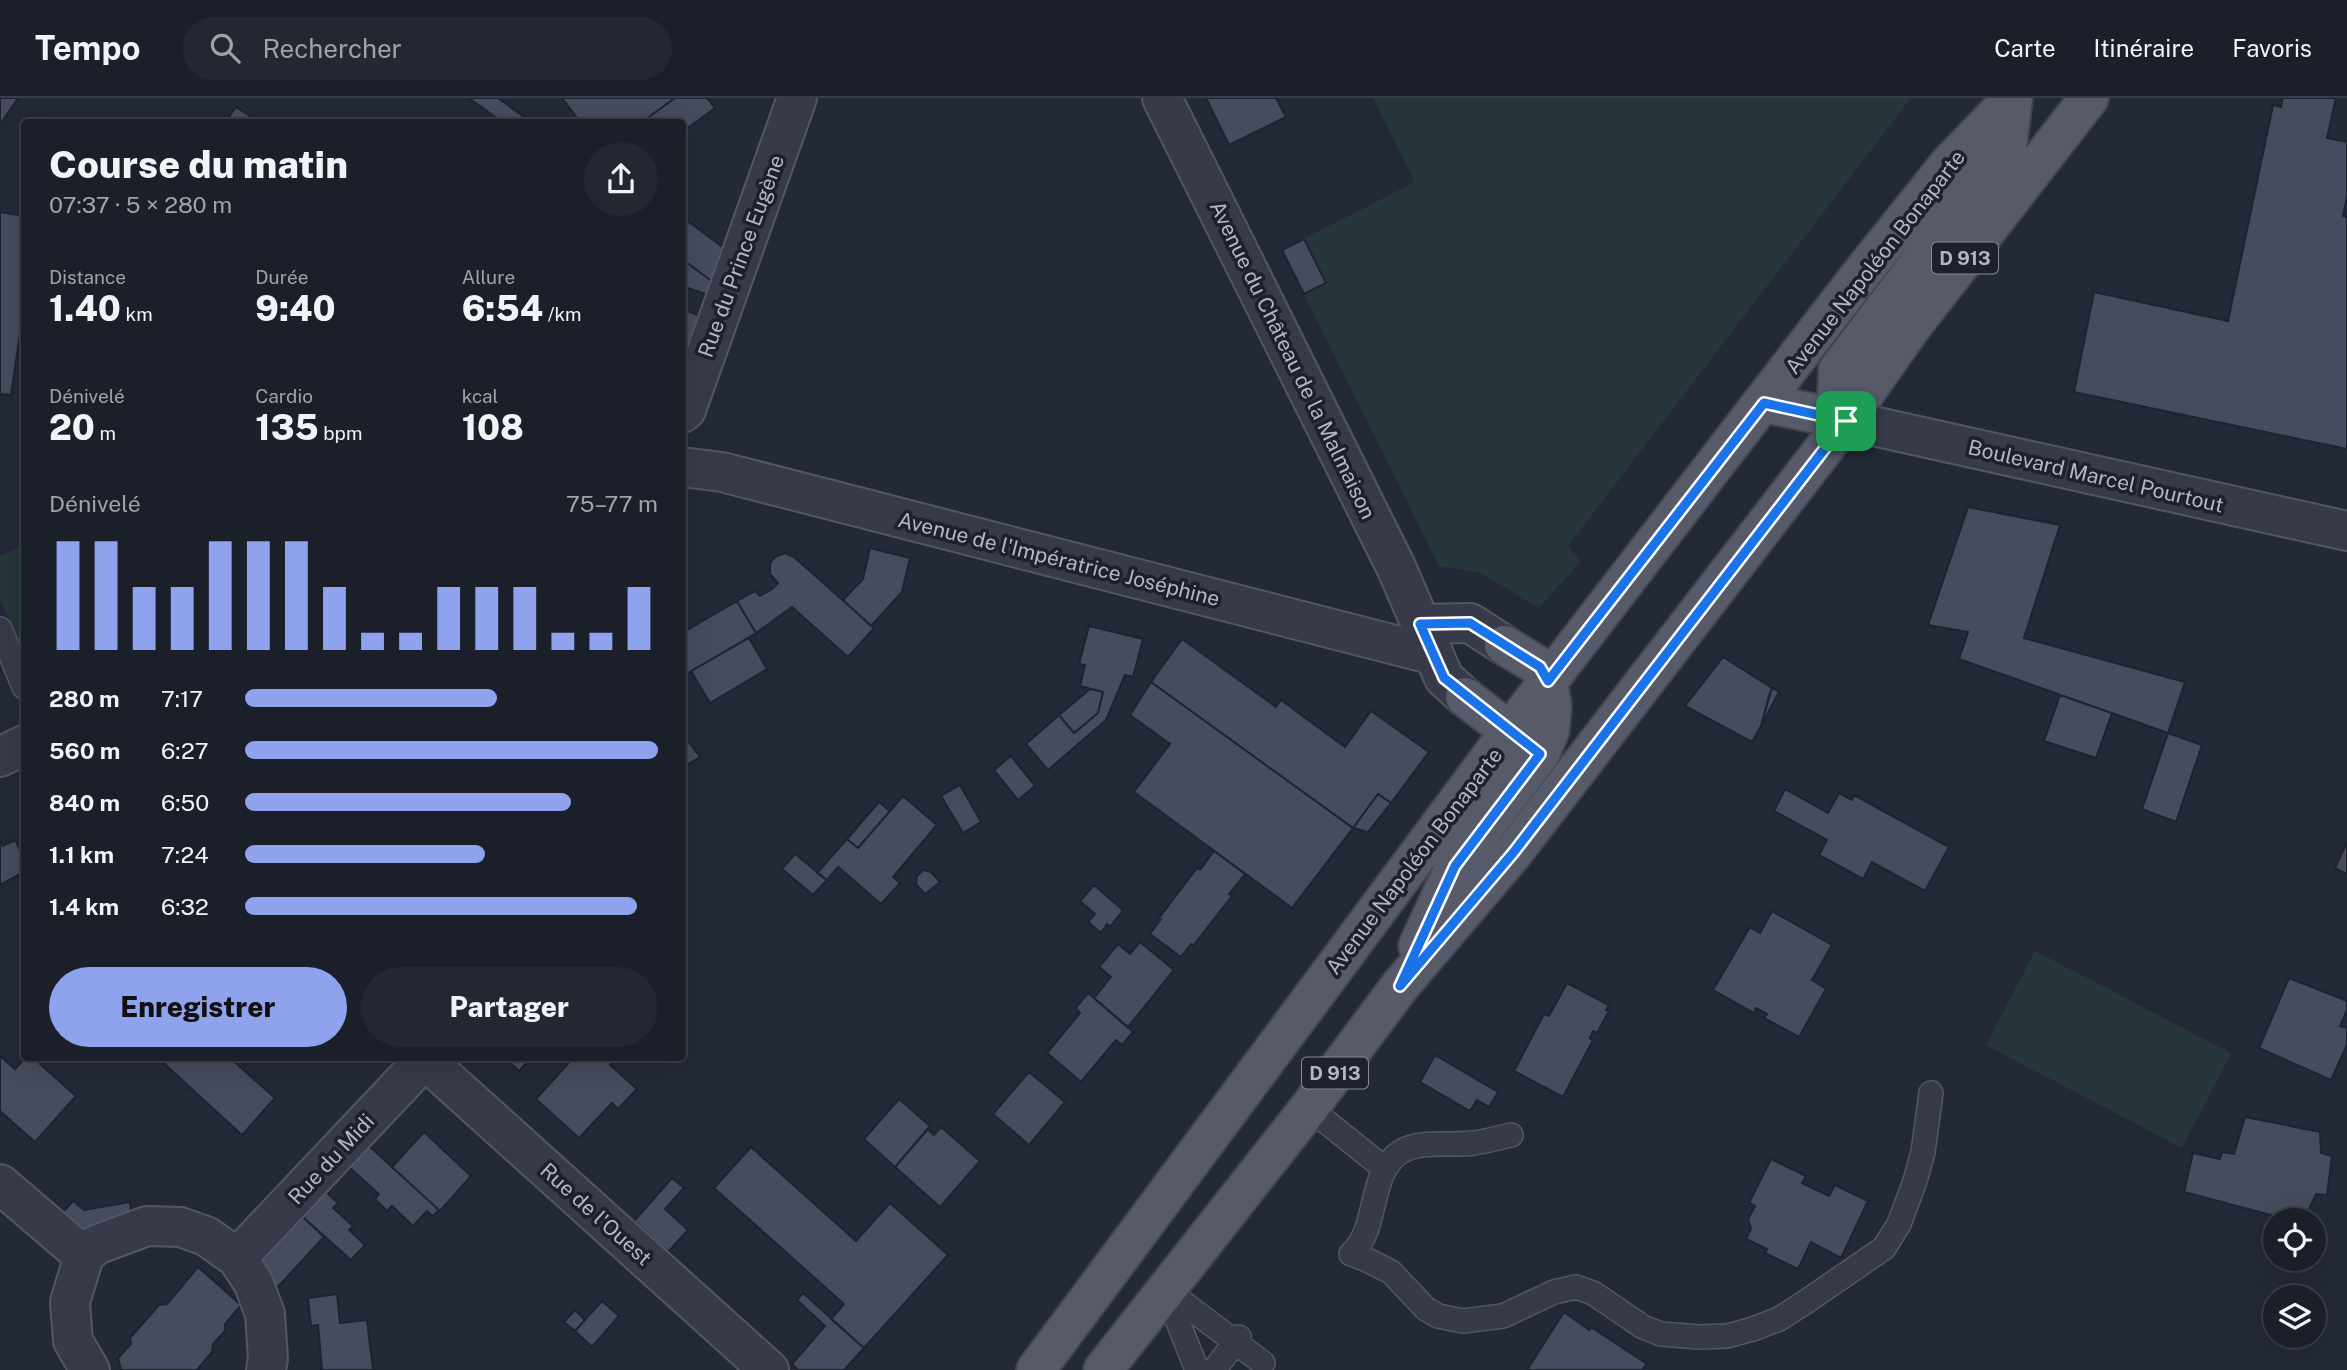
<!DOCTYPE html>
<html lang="fr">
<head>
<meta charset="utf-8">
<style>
	:root { --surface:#1b1f2a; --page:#242732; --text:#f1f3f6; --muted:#a0a2a8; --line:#393d47; --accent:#8fa2ed }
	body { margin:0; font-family:"Public Sans",sans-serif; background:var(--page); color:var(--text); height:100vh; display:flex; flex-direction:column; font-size:26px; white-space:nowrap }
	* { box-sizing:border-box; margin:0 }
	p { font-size:23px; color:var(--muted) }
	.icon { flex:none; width:38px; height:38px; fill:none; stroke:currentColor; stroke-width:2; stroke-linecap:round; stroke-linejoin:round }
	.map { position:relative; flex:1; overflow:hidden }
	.panel { position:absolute; left:21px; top:21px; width:665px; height:942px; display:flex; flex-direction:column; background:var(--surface); border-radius:7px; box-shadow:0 7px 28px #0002,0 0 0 2px var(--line) }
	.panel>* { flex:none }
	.controls { position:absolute; left:2263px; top:1110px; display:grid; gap:14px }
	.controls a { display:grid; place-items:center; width:63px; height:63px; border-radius:50%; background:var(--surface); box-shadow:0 7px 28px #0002,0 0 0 2px var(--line); font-size:35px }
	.pin { position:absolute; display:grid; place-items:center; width:60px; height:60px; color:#fff; margin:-30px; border-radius:14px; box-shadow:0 4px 10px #0006 }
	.round { display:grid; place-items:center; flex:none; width:74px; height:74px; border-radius:37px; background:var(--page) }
	.summary { display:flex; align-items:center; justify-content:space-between; height:119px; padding:0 28px }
	h1 { font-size:38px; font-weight:800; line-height:52px }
	.stats { display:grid; grid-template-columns:repeat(3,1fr); gap:10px; height:119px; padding:7px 28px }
	.stats div { display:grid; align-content:center }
	.stats b { font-size:35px; font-weight:800 }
	.stats small { font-size:19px; font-weight:400 }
	.stats p { font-size:19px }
	.chart { height:196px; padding:14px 28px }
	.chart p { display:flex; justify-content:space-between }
	.chart svg { width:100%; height:126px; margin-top:7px; stroke:var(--accent); stroke-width:6 }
	.primary-button { display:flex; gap:14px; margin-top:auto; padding:14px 28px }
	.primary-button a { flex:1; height:80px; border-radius:42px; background:var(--accent); color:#111; font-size:28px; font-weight:800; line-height:80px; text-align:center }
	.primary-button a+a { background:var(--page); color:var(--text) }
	ul { padding:0 28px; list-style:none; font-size:23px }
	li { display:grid; grid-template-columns:112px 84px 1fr; align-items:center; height:52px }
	li i { height:18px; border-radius:9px; background:var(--accent) }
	header { display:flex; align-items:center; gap:42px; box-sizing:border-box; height:98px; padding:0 35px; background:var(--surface); border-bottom:2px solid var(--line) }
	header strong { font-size:33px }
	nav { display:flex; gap:38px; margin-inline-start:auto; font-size:24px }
	.search { width:490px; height:63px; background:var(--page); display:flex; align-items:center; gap:18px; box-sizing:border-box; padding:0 24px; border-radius:38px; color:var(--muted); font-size:26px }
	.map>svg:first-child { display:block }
	.green { fill:#27363a }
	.building { fill:#464b5d; stroke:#1f232f; stroke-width:2 }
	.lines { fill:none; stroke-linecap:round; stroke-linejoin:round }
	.service-casing { stroke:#535663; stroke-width:26 }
	.minor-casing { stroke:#535663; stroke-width:42 }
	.tertiary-casing { stroke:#535663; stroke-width:42 }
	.primary-casing { stroke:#414552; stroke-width:42 }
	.service { stroke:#373b49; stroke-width:23 }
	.minor { stroke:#373b49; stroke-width:38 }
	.tertiary { stroke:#373b49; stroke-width:38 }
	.primary { stroke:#565a69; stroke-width:38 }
	.route-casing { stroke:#fff; stroke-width:14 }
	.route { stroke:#1a73e8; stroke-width:9 }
	.labels { text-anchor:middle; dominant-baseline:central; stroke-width:7; stroke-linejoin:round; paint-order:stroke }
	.shield { fill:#1d212d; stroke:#868997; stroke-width:2 }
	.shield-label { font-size:19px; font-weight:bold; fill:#b3b6c5 }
	.street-label { font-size:21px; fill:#b3b6c5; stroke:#1d212d }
</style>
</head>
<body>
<header>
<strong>Tempo</strong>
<div class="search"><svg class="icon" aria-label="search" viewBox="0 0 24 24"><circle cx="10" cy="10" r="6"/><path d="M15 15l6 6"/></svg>Rechercher</div>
<nav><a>Carte</a><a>Itinéraire</a><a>Favoris</a></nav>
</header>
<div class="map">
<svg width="2347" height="1272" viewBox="0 0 2347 1272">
	<rect width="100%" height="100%" fill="#242938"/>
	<path class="green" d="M1373,0H1911L1568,448L1581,463L1539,510L1481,475L1439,468L1282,152L1415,84Z
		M24,446V553L0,501V458Z
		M2035,853L2231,955L2182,1050L1986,947Z"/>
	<path class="building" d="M0,0H18L1,25H0Z
		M469,0H498L531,24H502Z
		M562,0H675L642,24H580Z
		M675,0H707L715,10L682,34V24H642Z
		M1206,0H1276L1286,19L1229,47Z
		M2283,0H2336L2327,40L2347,44V98L2343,118L2347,119V351L2074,294L2094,194L2228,223L2273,7L2281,9Z
		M236,9L259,24H225Z
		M0,114L24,118V209L11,297L0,296Z
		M682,119L724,150L713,184L682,161Z
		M1304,141L1326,185L1304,196L1282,152Z
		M682,161L713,184L708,197L682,188Z
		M682,211L700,218L682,268Z
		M1968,409L2060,427L2024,540L2185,584L2168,635L1959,561L1968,534L1928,527Z
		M870,450L910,460L902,494L871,528L843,502L863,481Z
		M785,455L794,459L874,530L848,559L792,509L756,535L737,503L755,493L760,498L772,491L778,485L770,476V465L775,459Z
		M737,503L756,535L683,578L682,535Z
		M1089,528L1143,541L1133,579L1125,577L1106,622L1048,672L1026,646L1059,617L1074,635L1098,615L1103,594L1080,588L1085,567L1079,566Z
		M749,540L767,571L710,605L691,573Z
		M1182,541L1276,609L1281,602L1345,649L1371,613L1429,654L1391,705L1378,696L1353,730L1151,584Z
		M1723,559L1772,590L1761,628L1752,644L1685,608Z
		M1151,584L1353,730L1292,810L1134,694L1170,646L1130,617Z
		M1772,590L1779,594L1761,628L1769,598Z
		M1090,591L1103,594L1098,615L1074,635L1059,617Z
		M2060,597L2112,615L2096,660L2044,643Z
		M682,635L700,659L682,670Z
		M2168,635L2202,647L2176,724L2142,711Z
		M1011,658L1035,688L1018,702L994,672Z
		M960,687L981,724L963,735L941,698Z
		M1785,691L1828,715L1839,695L1852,702L1854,697L1949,749L1925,793L1872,764L1863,781L1819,757L1827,742L1774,713Z
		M1378,696L1391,705L1368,734L1353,730Z
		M903,698L937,727L893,779L900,785L881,806L838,769L827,782L817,775L847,741L858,750Z
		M879,704L890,713L858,750L847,741Z
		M0,741L3,748L15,742L24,760V774L0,787Z
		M2347,744V776L2335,770Z
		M1214,753L1245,776L1229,796L1232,798L1193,848L1191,846L1181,859L1150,836L1161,821L1159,820L1197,770L1200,772Z
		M795,756L827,782L813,797L782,771Z
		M923,772L931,774L940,784L925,796L916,786L917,778Z
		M1094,787L1123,812L1110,829L1107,826L1101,835L1088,824L1095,816L1080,803Z
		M1772,813L1832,847L1812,882L1826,891L1799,939L1764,920L1767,916L1756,910L1754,915L1713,892L1750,829L1760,835Z
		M1140,844L1174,872L1128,929L1094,900L1111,879L1099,869L1118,846L1130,856Z
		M2289,880L2347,903V912L2340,928L2347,930V947L2331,982L2259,950Z
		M1567,885L1609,907L1606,912L1609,913L1597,935L1593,933L1590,940L1593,942L1563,999L1514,973L1544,916L1549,918Z
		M1088,895L1133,934L1122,947L1116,942L1081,984L1047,955L1080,915L1076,910Z
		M1435,957L1498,994L1489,1009L1477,1002L1470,1013L1420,984Z
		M0,958L15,971L26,959H47L40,966L76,998L35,1044L0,1013Z
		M157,959H229L275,1000L242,1037Z
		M504,959H532L519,973Z
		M574,959H617L610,967L637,991L618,1011L612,1005L579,1040L536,1001Z
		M1029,974L1065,1004L1029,1047L993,1016Z
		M899,1001L930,1028L895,1069L864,1041Z
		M2245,1019L2320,1034L2321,1055L2332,1058L2327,1097L2316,1096L2304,1122H2290L2184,1094L2193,1055L2220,1061L2222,1054L2234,1056Z
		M941,1029L980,1063L940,1109L895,1069L928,1031L934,1037Z
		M424,1034L471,1078L440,1113L392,1069Z
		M369,1048L439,1112L433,1118L427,1113L413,1128L392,1108L387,1113L375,1101L379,1096L349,1069Z
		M751,1049L856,1143L890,1105L948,1157L864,1250L831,1221L844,1206L714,1090Z
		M1771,1061L1806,1078L1802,1085L1829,1098L1835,1087L1868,1103L1841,1160L1811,1144L1798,1171L1765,1155L1767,1151L1746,1141L1751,1131L1748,1121L1755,1108L1749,1105Z
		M672,1080L684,1090L665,1111L688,1132L668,1154L634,1123Z
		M326,1094L338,1105L333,1110L353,1128L349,1132L365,1147L351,1162L303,1119Z
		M73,1103L84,1112L130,1104L132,1123L80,1139L58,1120Z
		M303,1119L324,1139L274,1193L258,1166Z
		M198,1169L241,1207L225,1226V1233L213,1246L212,1254L197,1272H121L118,1260L131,1246L130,1240L159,1207L167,1206Z
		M803,1195L864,1250L844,1272H798L792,1266L825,1228L797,1202Z
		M337,1196L340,1225L367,1222L373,1272H322L318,1227L311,1228L308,1200Z
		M602,1203L619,1218L592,1249L575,1233Z
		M575,1212L585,1222L575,1233L564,1224Z
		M1564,1214L1585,1229L1589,1232L1591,1229L1647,1266L1642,1272H1527Z"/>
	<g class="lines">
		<defs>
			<path id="service" d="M0,531L24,589
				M1309,1010L1385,1071
				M1511,1037C1499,1040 1486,1043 1474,1045C1451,1048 1425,1042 1404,1052C1366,1072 1381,1129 1351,1156L1365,1161L1391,1174L1426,1211L1438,1218L1463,1223L1503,1218L1554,1194L1576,1189L1593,1195L1643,1229L1661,1236L1699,1239L1727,1238L1753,1231L1779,1221L1807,1203L1884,1150L1899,1126L1915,1083L1923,1054L1931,995
				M1165,1191L1263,1265
				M1165,1191L1197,1272
				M1214,1272L1239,1239"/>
			<path id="minor" d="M682,315L686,312L797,0
				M1846,322L2347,433
				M682,369L722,374L1434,557
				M0,659L24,647
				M422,959L769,1272
				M0,1086L84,1158
				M237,1160L425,961
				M90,1272L73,1243L70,1204L84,1158L96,1147L147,1128L180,1129L206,1138L237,1160L253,1184L265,1216L268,1261L266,1272"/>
			<path id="tertiary" d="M1162,0L1396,469L1444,580L1465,599
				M1420,526L1470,525L1504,547"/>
			<path id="primary" d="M1764,305L1846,322
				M1846,322L1837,296L1838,272L2007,49L2013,0
				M1465,599L1530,649
				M1418,848L1455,768L1540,656L1550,632L1552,608L1548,584L1540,569L1504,547
				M1036,1272L1510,633L1861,176L1950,65L2013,0
				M1103,1272L1309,1010L1400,888L1513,755L1846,322L1910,231L2089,0"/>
		</defs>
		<use href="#service" class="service-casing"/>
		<use href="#minor" class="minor-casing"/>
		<use href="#tertiary" class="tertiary-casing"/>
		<use href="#primary" class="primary-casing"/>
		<use href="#service" class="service"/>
		<use href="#minor" class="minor"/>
		<use href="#tertiary" class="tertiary"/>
		<use href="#primary" class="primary"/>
	</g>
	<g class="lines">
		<defs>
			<path id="route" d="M1764,305L1846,323L1513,755L1400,888L1455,768L1540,656L1444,580L1420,526L1470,525L1540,569L1548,583Z"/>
		</defs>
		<use href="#route" class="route-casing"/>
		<use href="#route" class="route"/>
	</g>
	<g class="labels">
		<g class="shield">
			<rect x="1932" y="144.5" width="66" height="31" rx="5"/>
			<rect x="1302" y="959.5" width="66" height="31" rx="5"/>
		</g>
		<g class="shield-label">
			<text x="1965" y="160">D 913</text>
			<text x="1335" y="975">D 913</text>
		</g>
		<g class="street-label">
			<text transform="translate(741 158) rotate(-70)">Rue du Prince Eugène</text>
			<text transform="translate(1875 164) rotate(-52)">Avenue Napoléon Bonaparte</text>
			<text transform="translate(1293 262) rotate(64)">Avenue du Château de la Malmaison</text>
			<text transform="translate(2096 378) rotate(13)">Boulevard Marcel Pourtout</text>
			<text transform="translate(1059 461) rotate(14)">Avenue de l'Impératrice Joséphine</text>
			<text transform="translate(1414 763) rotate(-53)">Avenue Napoléon Bonaparte</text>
			<text transform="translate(331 1061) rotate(-47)">Rue du Midi</text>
			<text transform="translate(596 1116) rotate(42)">Rue de l'Ouest</text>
		</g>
	</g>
</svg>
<div class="controls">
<a><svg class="icon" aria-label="locate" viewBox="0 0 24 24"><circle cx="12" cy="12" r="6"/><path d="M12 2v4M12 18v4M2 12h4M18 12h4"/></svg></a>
<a><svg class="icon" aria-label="layers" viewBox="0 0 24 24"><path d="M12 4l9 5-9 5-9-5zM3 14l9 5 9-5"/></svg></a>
</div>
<div class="pin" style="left:1846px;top:323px;background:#1e9e55"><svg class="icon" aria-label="arrive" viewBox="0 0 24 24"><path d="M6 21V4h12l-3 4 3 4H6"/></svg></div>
<section class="panel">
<div class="summary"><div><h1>Course du matin</h1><p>07:37 · 5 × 280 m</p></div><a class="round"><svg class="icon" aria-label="share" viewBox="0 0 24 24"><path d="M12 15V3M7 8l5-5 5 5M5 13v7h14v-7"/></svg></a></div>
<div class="stats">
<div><p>Distance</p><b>1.40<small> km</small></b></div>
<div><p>Durée</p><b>9:40</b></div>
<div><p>Allure</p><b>6:54<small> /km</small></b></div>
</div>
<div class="stats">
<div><p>Dénivelé</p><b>20<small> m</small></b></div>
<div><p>Cardio</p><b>135<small> bpm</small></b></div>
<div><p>kcal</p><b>108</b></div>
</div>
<div class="chart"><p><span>Dénivelé</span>75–77 m</p>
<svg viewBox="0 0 160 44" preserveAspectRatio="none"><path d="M5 44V6M15 44V6M25 44V22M35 44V22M45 44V6M55 44V6M65 44V6M75 44V22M85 44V38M95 44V38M105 44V22M115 44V22M125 44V22M135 44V38M145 44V38M155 44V22"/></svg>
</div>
<ul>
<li><b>280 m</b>7:17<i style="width:61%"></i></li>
<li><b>560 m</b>6:27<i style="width:100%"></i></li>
<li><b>840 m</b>6:50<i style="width:79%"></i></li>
<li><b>1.1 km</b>7:24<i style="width:58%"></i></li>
<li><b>1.4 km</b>6:32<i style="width:95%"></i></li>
</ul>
<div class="primary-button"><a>Enregistrer</a><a>Partager</a></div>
</section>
</div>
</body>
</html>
